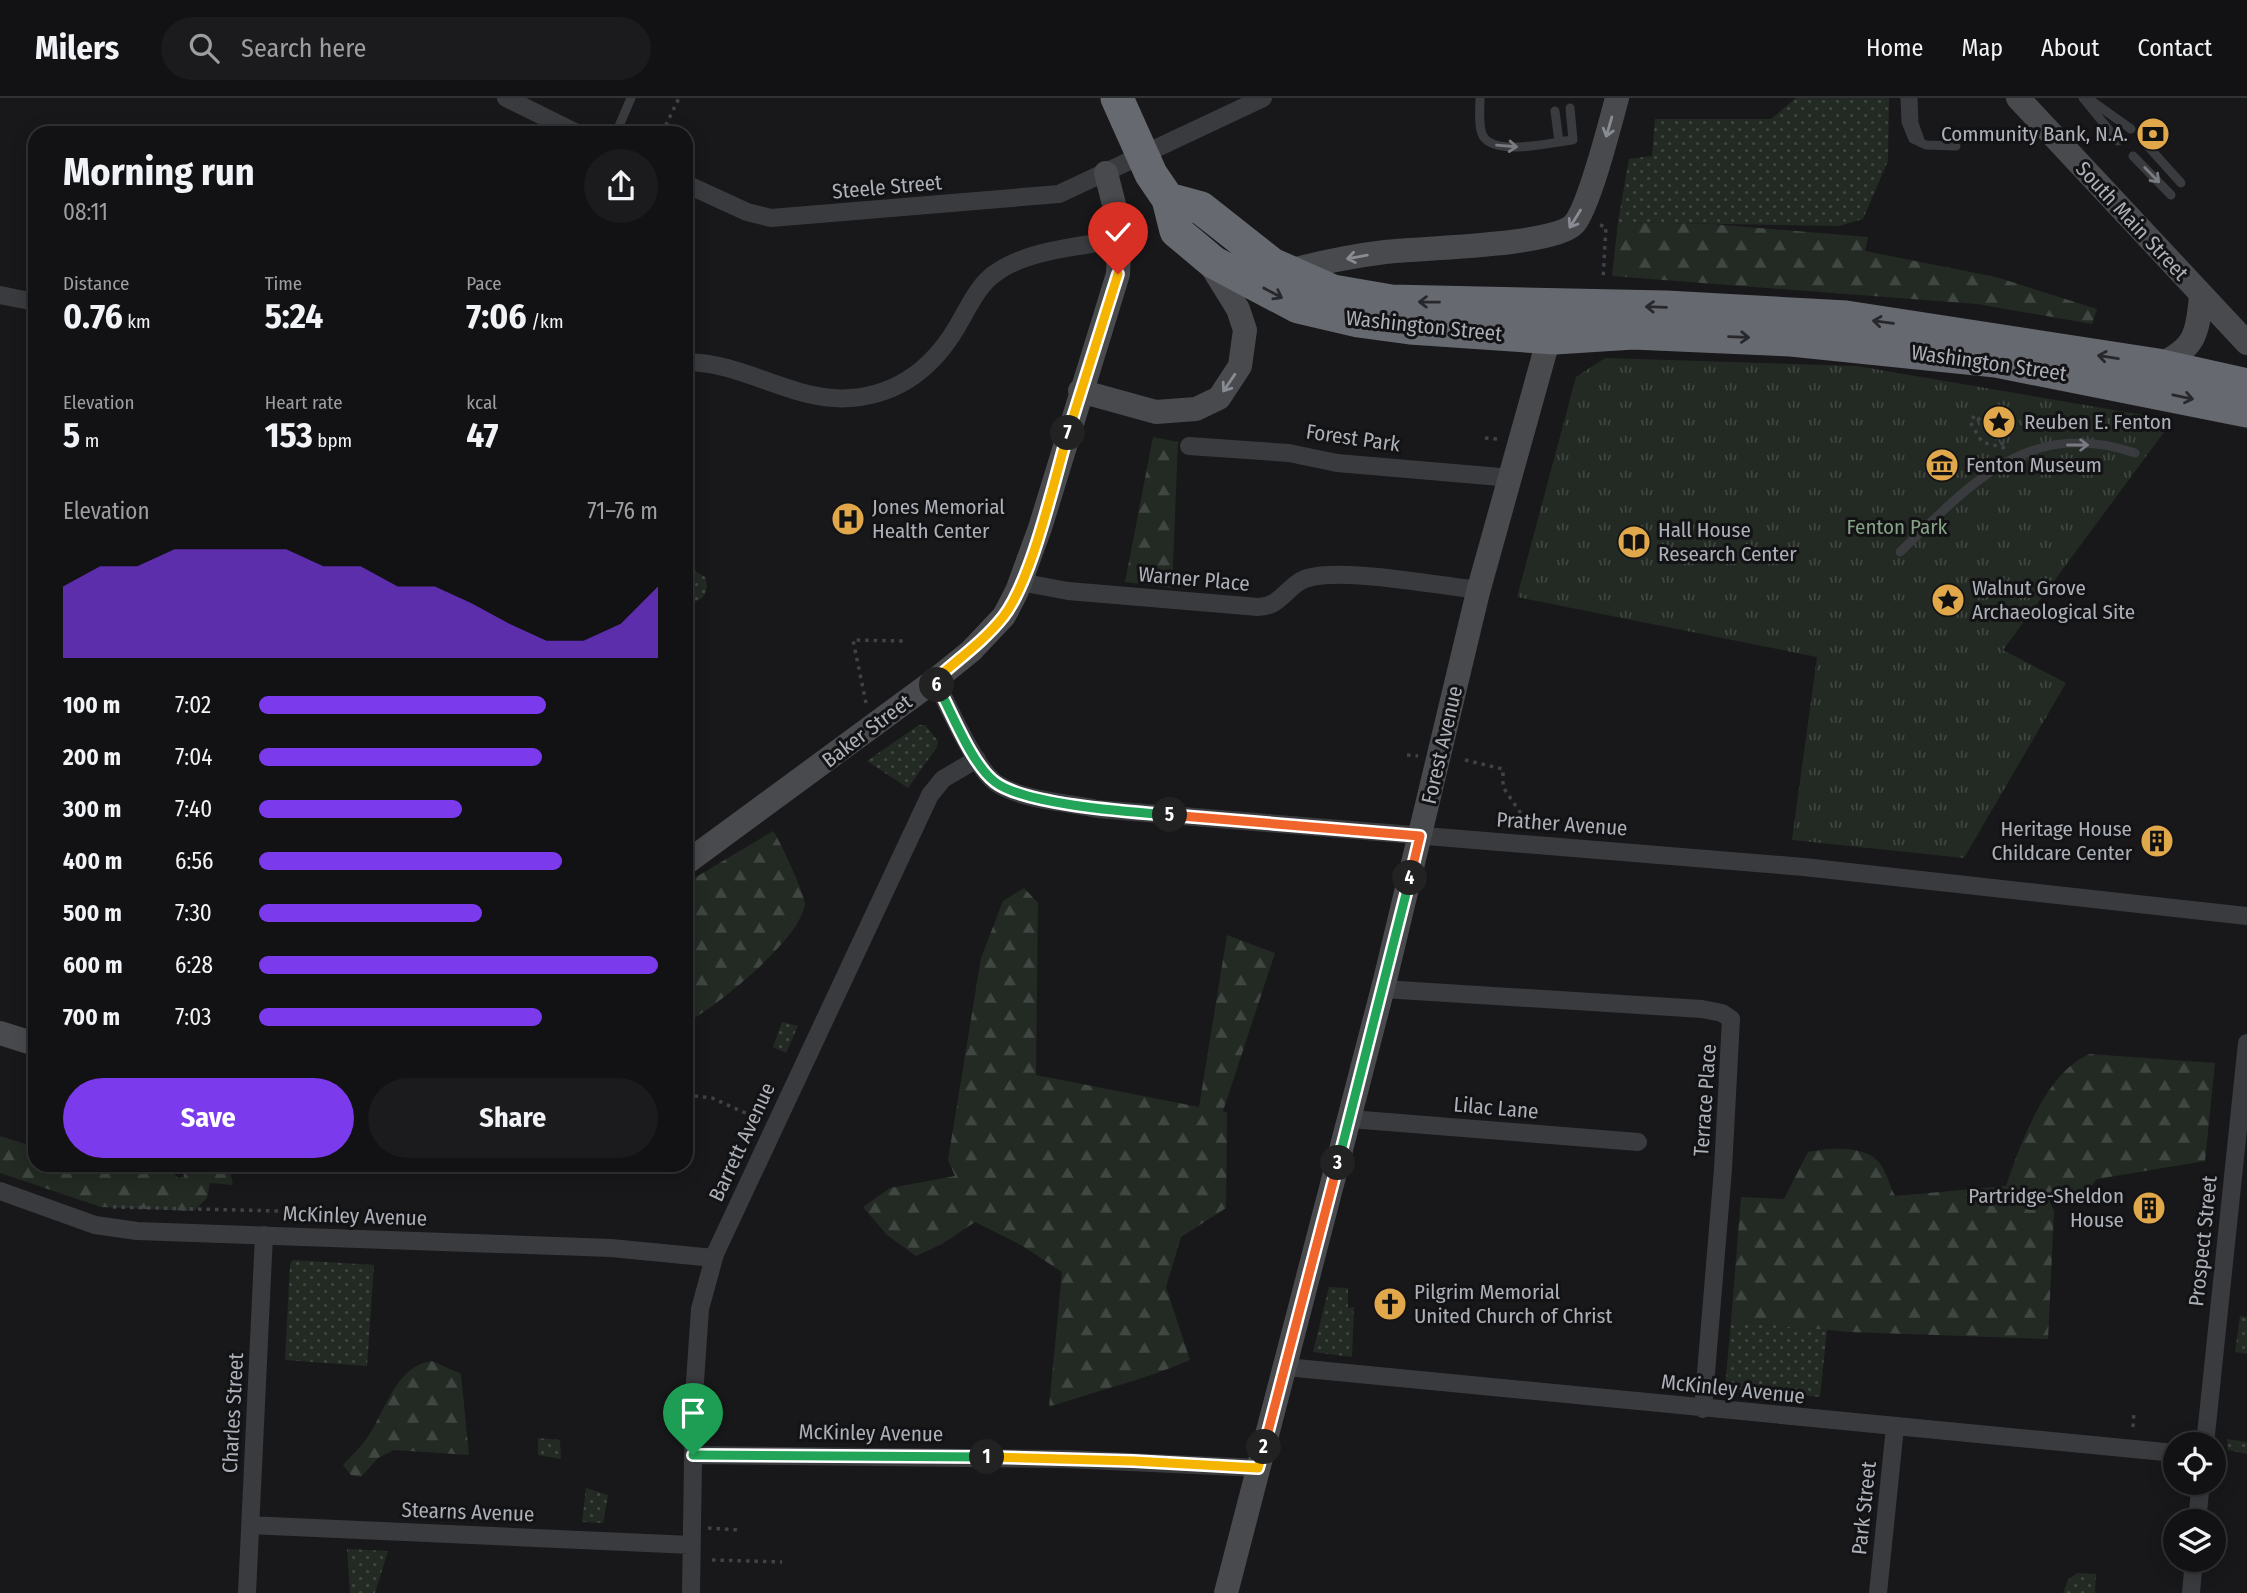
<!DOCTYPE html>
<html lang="en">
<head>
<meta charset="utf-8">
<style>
	:root { --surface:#121214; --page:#1b1b1d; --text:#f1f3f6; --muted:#9c9ea0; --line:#313234; --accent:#7c3aed }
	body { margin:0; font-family:"Fira Sans Condensed",sans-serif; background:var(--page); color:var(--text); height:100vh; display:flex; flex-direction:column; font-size:26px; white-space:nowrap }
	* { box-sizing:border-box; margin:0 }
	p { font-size:23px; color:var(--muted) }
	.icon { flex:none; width:38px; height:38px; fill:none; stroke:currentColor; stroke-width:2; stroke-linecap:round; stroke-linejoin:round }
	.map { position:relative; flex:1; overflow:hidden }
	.drawer { position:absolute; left:28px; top:28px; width:665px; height:1046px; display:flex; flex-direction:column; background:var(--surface); border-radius:21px; box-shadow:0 4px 18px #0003,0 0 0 2px var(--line) }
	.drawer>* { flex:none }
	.buttons { position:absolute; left:2163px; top:1334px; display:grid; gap:14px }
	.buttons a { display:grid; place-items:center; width:63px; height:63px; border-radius:50%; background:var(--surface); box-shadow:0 4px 18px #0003,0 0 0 2px var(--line); font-size:35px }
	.pin { position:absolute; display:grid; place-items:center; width:60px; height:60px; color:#fff; margin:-72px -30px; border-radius:50% 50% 50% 0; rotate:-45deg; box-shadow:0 0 7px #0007 }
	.pin .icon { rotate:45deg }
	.km { position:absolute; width:35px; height:35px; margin:-18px; border-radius:50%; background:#222; color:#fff; font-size:19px; line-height:35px; text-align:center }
	.round { display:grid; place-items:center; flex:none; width:74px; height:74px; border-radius:37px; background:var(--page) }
	.head { display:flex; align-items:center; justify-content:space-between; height:119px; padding:0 35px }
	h1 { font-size:38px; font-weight:700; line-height:52px }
	.stats { display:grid; grid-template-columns:repeat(3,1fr); gap:10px; height:119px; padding:7px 35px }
	.stats div { display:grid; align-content:center }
	.stats b { font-size:35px; font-weight:700 }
	.stats small { font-size:19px; font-weight:400 }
	.stats p { font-size:19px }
	.chart { height:196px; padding:14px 35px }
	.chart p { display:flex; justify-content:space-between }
	.chart svg { width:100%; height:126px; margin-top:7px; fill:var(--accent); opacity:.7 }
	.action { display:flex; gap:14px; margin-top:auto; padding:14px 35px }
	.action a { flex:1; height:80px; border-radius:42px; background:var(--accent); color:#fff; font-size:28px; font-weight:700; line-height:80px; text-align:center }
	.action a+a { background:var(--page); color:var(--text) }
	ul { padding:0 35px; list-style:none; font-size:23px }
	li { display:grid; grid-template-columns:112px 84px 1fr; align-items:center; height:52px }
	li i { height:18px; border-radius:9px; background:var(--accent) }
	header { display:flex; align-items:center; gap:42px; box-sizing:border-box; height:98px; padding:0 35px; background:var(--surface); border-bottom:2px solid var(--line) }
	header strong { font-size:33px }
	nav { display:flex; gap:38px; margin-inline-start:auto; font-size:24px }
	.search { width:490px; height:63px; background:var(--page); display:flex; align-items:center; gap:18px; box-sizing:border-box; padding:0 24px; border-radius:38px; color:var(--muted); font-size:26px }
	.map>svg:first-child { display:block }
	.grass { fill:url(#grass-dots) }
	.forest { fill:url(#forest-firs) }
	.park { fill:url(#park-tufts) }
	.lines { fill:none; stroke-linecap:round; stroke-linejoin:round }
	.path { stroke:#404246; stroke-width:3.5; stroke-dasharray:3.5 5; stroke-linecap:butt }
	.lane { stroke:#3a3b3f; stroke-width:9 }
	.street { stroke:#3a3b3f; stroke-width:18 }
	.secondary { stroke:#484a4e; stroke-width:24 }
	.highway { stroke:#66696f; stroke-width:33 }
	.oneway { stroke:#898c93 }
	.oneway2 { stroke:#797b82 }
	.oneway3 { stroke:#28282c }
	.split-1-casing { stroke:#fff; stroke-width:14 }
	.split-2-casing { stroke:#fff; stroke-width:14 }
	.split-3-casing { stroke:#fff; stroke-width:14 }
	.split-4-casing { stroke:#fff; stroke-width:14 }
	.split-5-casing { stroke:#fff; stroke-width:14 }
	.split-6-casing { stroke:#fff; stroke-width:14 }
	.split-7-casing { stroke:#fff; stroke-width:14 }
	.split-8-casing { stroke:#fff; stroke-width:14 }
	.split-1 { stroke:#22a559; stroke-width:9 }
	.split-2 { stroke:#f5b400; stroke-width:9 }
	.split-3 { stroke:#f0652b; stroke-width:9 }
	.split-4 { stroke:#22a559; stroke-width:9 }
	.split-5 { stroke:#f0652b; stroke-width:9 }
	.split-6 { stroke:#22a559; stroke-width:9 }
	.split-7 { stroke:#f5b400; stroke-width:9 }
	.split-8 { stroke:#f5b400; stroke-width:9 }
	.labels { text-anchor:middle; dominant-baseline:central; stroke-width:6; stroke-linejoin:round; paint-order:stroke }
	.poi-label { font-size:21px; fill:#acb0b8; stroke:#131315; text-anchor:start }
	.street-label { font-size:21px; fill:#acb0b8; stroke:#131315 }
	.park-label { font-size:21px; fill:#85a186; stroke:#131315 }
</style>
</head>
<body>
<header>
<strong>Milers</strong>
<div class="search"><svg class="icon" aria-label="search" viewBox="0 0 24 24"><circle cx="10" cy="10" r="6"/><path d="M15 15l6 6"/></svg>Search here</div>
<nav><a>Home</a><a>Map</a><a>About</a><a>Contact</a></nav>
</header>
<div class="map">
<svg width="2247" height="1495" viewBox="0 0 2247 1495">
	<defs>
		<pattern id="grass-dots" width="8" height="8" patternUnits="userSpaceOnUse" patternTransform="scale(1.75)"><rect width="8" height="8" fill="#232a23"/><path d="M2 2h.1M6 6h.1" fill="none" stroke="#404641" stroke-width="1.8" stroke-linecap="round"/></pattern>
		<pattern id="forest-firs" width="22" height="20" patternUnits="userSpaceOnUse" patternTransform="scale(1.75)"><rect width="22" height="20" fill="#232a23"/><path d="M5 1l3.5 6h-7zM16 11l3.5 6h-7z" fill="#404641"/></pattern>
		<pattern id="park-tufts" width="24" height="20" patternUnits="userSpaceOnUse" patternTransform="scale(1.75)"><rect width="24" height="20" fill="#232a23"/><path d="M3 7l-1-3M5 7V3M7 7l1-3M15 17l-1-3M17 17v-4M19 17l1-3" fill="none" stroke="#404641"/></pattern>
	</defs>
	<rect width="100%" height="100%" fill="#18181a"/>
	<path class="grass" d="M1796,0H1889L1888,63L1863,121L1839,128L1618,124L1629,61L1652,58L1655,21H1771Z
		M692,471L705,479C711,494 702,506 686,504V472Z
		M919,627H925L938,643L937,649L908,690L867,663Z
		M782,924L798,928L786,955L773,949Z
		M293,1162L374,1167L367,1268L285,1262L290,1166Z
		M1329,1189L1348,1190V1210L1354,1209L1352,1259L1313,1254Z
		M2240,1218L2247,1219V1256L2235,1254Z
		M1731,1223L1827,1232L1820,1299L1725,1290Z
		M538,1340L560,1342L561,1361L538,1357Z
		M2227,1341L2247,1344V1356L2228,1352Z
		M586,1390L608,1397L603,1425L582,1424Z
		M347,1451L388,1453L375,1495H350Z
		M2077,1475L2096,1476L2095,1495H2063L2068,1482Z"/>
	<path class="forest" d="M1618,124L1712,126L1868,139L1865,153L1996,179L2097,211L2092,226L1977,206L1612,178Z
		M1153,339L1178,344L1172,490L1125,484Z
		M773,733C779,740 806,799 805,806C800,842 717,908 686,925V785Z
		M1024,790L1038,805L1036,977L1199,1009L1227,837L1275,855L1223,1013L1227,1015L1226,1110L1181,1139L1166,1189L1190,1262C1144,1282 1096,1293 1049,1309L1062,1174L1021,1147L975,1124L942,1146L916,1158L887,1137L863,1109L890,1090L955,1078L948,1062L981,860L1003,803Z
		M2090,956L2215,965L2205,1063L2097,1081C2087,1095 2065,1106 2048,1100L2054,1113L2048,1241L1849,1234L1731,1223L1741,1099L1784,1101L1808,1054C1829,1050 1867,1046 1881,1067C1887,1076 1890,1088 1895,1098L2006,1088C2020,1047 2046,973 2090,956Z
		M0,1038L35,1049V1068H167L178,1080L184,1079L182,1068H229L233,1087L210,1085L207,1100L194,1113L101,1109L0,1075Z
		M432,1263L461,1276L469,1357L394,1352L378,1360L361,1379L351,1377L343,1367C352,1357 362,1348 369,1337C386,1311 397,1267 432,1263Z"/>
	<path class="park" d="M1605,260L1857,268L2173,322L2003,552L2066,585L1964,760L1792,742L1817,559L1517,499L1576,279Z"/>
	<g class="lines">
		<path class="path" d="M662,35L679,0
			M1600,127L1606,129L1603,182
			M1485,340L1498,341
			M2005,350L1982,344L1970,324L1975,317L2006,350
			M866,605L853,542L905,543
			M1407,657L1418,658
			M1465,662L1503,671V689L1526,723L1525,728
			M686,997L712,1000L759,1021
			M113,1109L279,1113
			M2133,1329L2134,1313
			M708,1430L739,1432
			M712,1462L782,1464"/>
		<path class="lane" d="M1480,0C1480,11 1478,29 1483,38C1496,59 1552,44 1573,42L1570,10
			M1905,0L1906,24L1913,41L1926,47L1956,48
			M1913,0L1914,25L1921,45
			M2083,0L2118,43
			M2089,1L2131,31
			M1555,13L1559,44
			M616,35L631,0
			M2146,46L2181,85
			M2133,58L2171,97
			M1900,454C1969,388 2028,318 2135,355"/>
		<path class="street" d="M506,0L577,35
			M686,86L747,114L771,120L1059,96L1263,0
			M0,197L35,204
			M686,264C744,264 795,305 851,300C903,296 938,265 962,220C971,204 981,184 997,174C1030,151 1081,149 1120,141
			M1189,348L1289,355L1337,365L1512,380
			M1020,484L1068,493L1258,509C1283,509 1288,483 1312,479C1351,471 1435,487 1479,492
			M935,582C948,607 975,670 996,685C1023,703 1066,704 1097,711L1804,769L2247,818
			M1383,891L1702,911L1722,915L1731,921L1723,1071L1703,1311
			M1350,1021L1638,1044
			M0,1093L95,1127L137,1133L611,1150L714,1160
			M1286,1269L2175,1355
			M2205,1346L2247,945
			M693,1357L1067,1361L1258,1370
			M2197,1423L2201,1384
			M251,1427L691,1447
			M247,1495L264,1137
			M691,1495L694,1298L700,1211L715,1156L930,697L943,681L977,661
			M1878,1495L1895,1329
			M2191,1495L2194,1461"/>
		<path class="secondary" d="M2018,0L2247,245
			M1285,174C1318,165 1352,158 1385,154C1420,150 1555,148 1574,126C1589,109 1610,26 1617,0
			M2158,267C2195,251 2198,236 2201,197
			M1080,293L1156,314L1196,311L1219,300L1240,268L1245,232L1238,211L1207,161
			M686,765L935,582L971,553L1004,518L1017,493L1040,430L1118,176L1120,130L1106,75
			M0,935L35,946
			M1226,1495L1385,882L1478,494L1553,225"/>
		<path class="highway" d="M1117,0L1151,76L1168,101L1176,133L1213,164L1298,209L1358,223L1410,230L1555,240L1633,235L1791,242L1996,263L2247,313
			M1168,101L1201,110L1272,166L1333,193L1391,203L1666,209L1846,219L2158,267L2247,287"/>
	</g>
	<defs><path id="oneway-shaft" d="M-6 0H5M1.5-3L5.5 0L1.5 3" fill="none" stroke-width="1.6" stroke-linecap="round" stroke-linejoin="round" transform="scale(1.75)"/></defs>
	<g class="oneway">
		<use href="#oneway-shaft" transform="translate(1609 29) rotate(106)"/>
		<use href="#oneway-shaft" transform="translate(1575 121) rotate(122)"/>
		<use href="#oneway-shaft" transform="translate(1357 159) rotate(170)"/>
		<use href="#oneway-shaft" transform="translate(1229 285) rotate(124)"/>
	</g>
	<g class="oneway2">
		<use href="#oneway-shaft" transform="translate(1507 48) rotate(5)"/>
		<use href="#oneway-shaft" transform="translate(2152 77) rotate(46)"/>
		<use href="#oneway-shaft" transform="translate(2078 347)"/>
	</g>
	<g class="oneway3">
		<use href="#oneway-shaft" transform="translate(1273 195) rotate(28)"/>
		<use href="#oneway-shaft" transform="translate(1429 204) rotate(-179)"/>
		<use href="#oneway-shaft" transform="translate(1656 209) rotate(-178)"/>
		<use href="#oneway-shaft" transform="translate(1883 224) rotate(-172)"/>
		<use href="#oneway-shaft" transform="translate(1739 239) rotate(2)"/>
		<use href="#oneway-shaft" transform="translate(2108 259) rotate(-171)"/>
		<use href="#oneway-shaft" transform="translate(2183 299) rotate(12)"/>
	</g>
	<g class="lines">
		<defs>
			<path id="split-1" d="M693,1357L987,1359"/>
			<path id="split-2" d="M987,1359L1133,1363L1258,1370L1264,1349"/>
			<path id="split-3" d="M1264,1349L1338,1065"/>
			<path id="split-4" d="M1338,1065L1410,780"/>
			<path id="split-5" d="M1170,717L1420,738L1410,780"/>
			<path id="split-6" d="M937,587C951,613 972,667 995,684C1025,707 1131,714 1170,717"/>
			<path id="split-7" d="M937,587L935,582C958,561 983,544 1003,519C1032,482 1054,383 1068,335"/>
			<path id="split-8" d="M1068,335L1118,176"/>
		</defs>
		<use href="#split-1" class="split-1-casing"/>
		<use href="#split-2" class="split-2-casing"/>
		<use href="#split-3" class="split-3-casing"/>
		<use href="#split-4" class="split-4-casing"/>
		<use href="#split-5" class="split-5-casing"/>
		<use href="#split-6" class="split-6-casing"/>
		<use href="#split-7" class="split-7-casing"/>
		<use href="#split-8" class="split-8-casing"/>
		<use href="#split-1" class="split-1"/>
		<use href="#split-2" class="split-2"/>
		<use href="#split-3" class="split-3"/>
		<use href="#split-4" class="split-4"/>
		<use href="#split-5" class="split-5"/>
		<use href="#split-6" class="split-6"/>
		<use href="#split-7" class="split-7"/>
		<use href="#split-8" class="split-8"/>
	</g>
	<defs>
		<symbol id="bank-disc" viewBox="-11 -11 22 22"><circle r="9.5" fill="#e0a74b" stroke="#131315"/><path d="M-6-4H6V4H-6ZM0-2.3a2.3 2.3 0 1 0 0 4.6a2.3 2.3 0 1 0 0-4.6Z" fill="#111"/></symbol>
		<symbol id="sight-disc" viewBox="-11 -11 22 22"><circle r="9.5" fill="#e0a74b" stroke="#131315"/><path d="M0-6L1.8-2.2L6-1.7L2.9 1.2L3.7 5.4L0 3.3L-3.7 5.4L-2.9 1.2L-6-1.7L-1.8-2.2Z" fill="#111"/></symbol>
		<symbol id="museum-disc" viewBox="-11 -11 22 22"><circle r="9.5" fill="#e0a74b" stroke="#131315"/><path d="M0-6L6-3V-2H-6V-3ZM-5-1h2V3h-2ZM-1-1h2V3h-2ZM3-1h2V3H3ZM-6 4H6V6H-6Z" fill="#111"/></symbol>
		<symbol id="hospital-disc" viewBox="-11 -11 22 22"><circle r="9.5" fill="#e0a74b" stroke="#131315"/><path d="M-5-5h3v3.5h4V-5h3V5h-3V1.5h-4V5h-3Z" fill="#111"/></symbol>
		<symbol id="library-disc" viewBox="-11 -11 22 22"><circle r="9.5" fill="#e0a74b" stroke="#131315"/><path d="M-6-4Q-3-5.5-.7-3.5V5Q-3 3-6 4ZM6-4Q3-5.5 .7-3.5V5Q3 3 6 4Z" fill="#111"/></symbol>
		<symbol id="building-disc" viewBox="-11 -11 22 22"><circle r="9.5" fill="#e0a74b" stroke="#131315"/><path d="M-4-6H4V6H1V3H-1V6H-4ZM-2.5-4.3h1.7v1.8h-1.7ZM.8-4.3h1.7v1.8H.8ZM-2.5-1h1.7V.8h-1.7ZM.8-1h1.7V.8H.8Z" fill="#111"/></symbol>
		<symbol id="church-disc" viewBox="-11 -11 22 22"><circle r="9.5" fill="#e0a74b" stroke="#131315"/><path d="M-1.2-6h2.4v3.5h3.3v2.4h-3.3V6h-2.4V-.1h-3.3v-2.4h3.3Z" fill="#111"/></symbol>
	</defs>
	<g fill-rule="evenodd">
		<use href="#bank-disc" x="2134" y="17" width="38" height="38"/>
		<use href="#sight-disc" x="1980" y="305" width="38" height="38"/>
		<use href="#museum-disc" x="1923" y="348" width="38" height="38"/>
		<use href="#hospital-disc" x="829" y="402" width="38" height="38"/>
		<use href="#library-disc" x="1615" y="425" width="38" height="38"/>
		<use href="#sight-disc" x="1929" y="483" width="38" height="38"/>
		<use href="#building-disc" x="2138" y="724" width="38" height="38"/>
		<use href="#building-disc" x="2130" y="1091" width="38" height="38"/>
		<use href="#church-disc" x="1371" y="1187" width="38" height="38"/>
	</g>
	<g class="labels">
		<g class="poi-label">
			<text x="2128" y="36" text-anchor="end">Community Bank, N.A.</text>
			<text x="2024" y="324">Reuben E. Fenton</text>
			<text x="1966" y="367">Fenton Museum</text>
			<text x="872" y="409">Jones Memorial<tspan x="872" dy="24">Health Center</tspan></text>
			<text x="1658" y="432">Hall House<tspan x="1658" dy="24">Research Center</tspan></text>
			<text x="1972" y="490">Walnut Grove<tspan x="1972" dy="24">Archaeological Site</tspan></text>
			<text x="2132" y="731" text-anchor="end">Heritage House<tspan x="2132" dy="24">Childcare Center</tspan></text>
			<text x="2124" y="1098" text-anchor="end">Partridge-Sheldon<tspan x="2124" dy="24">House</tspan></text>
			<text x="1414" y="1194">Pilgrim Memorial<tspan x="1414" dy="24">United Church of Christ</tspan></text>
		</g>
		<g class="street-label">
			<text transform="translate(887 89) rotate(-5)">Steele Street</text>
			<text transform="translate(2132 123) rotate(47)">South Main Street</text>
			<text transform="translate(1424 228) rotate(6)">Washington Street</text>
			<text transform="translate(1989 265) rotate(8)">Washington Street</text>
			<text transform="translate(1353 340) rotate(8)">Forest Park</text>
			<text transform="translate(1194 481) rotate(5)">Warner Place</text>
			<text transform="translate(867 633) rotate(-37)">Baker Street</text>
			<text transform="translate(1442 647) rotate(-77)">Forest Avenue</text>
			<text transform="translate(1562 726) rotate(4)">Prather Avenue</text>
			<text transform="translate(1705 1002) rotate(-86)">Terrace Place</text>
			<text transform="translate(1496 1010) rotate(5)">Lilac Lane</text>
			<text transform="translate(742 1044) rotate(-65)">Barrett Avenue</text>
			<text transform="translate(355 1118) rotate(2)">McKinley Avenue</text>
			<text transform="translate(2203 1143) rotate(-84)">Prospect Street</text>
			<text transform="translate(1733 1291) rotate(6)">McKinley Avenue</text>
			<text transform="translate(233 1315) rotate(-87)">Charles Street</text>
			<text transform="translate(871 1335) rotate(1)">McKinley Avenue</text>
			<text transform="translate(1864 1410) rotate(-84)">Park Street</text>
			<text transform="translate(468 1414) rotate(2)">Stearns Avenue</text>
		</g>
		<g class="park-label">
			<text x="1897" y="429">Fenton Park</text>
		</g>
	</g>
</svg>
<div class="buttons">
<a><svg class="icon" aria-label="locate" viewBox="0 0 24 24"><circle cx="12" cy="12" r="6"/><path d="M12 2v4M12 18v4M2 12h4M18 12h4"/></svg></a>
<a><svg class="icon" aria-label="layers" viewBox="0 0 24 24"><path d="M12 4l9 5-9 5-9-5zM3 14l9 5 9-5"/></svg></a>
</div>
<div class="pin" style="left:693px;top:1357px;background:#1e9e55"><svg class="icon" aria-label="arrive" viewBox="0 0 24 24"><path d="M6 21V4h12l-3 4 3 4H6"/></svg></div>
<div class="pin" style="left:1118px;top:176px;background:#d93025"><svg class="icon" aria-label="check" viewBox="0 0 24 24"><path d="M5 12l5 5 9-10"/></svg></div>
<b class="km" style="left:987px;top:1359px">1</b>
<b class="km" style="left:1264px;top:1349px">2</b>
<b class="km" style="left:1338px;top:1065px">3</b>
<b class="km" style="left:1410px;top:780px">4</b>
<b class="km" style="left:1170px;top:717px">5</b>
<b class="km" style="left:937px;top:587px">6</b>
<b class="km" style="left:1068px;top:335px">7</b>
<section class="drawer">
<div class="head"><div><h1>Morning run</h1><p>08:11</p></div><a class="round"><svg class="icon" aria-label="share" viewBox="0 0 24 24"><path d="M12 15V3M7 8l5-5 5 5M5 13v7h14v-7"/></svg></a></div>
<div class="stats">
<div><p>Distance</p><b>0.76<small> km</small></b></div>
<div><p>Time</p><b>5:24</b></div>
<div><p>Pace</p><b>7:06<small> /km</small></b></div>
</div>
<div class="stats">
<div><p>Elevation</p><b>5<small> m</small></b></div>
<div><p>Heart rate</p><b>153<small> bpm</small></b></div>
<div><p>kcal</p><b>47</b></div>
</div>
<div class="chart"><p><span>Elevation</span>71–76 m</p>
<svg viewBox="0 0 160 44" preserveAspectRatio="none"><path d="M0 44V19L10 12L20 12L30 6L40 6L50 6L60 6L70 12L80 12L90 19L100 19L110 25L120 32L130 38L140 38L150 32L160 19V44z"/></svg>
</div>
<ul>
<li><b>100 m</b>7:02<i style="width:72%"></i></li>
<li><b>200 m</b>7:04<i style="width:71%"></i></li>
<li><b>300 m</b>7:40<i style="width:51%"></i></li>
<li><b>400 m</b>6:56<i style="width:76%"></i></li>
<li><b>500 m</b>7:30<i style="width:56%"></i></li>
<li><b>600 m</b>6:28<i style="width:100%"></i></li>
<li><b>700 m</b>7:03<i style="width:71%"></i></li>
</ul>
<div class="action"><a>Save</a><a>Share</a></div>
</section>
</div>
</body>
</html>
